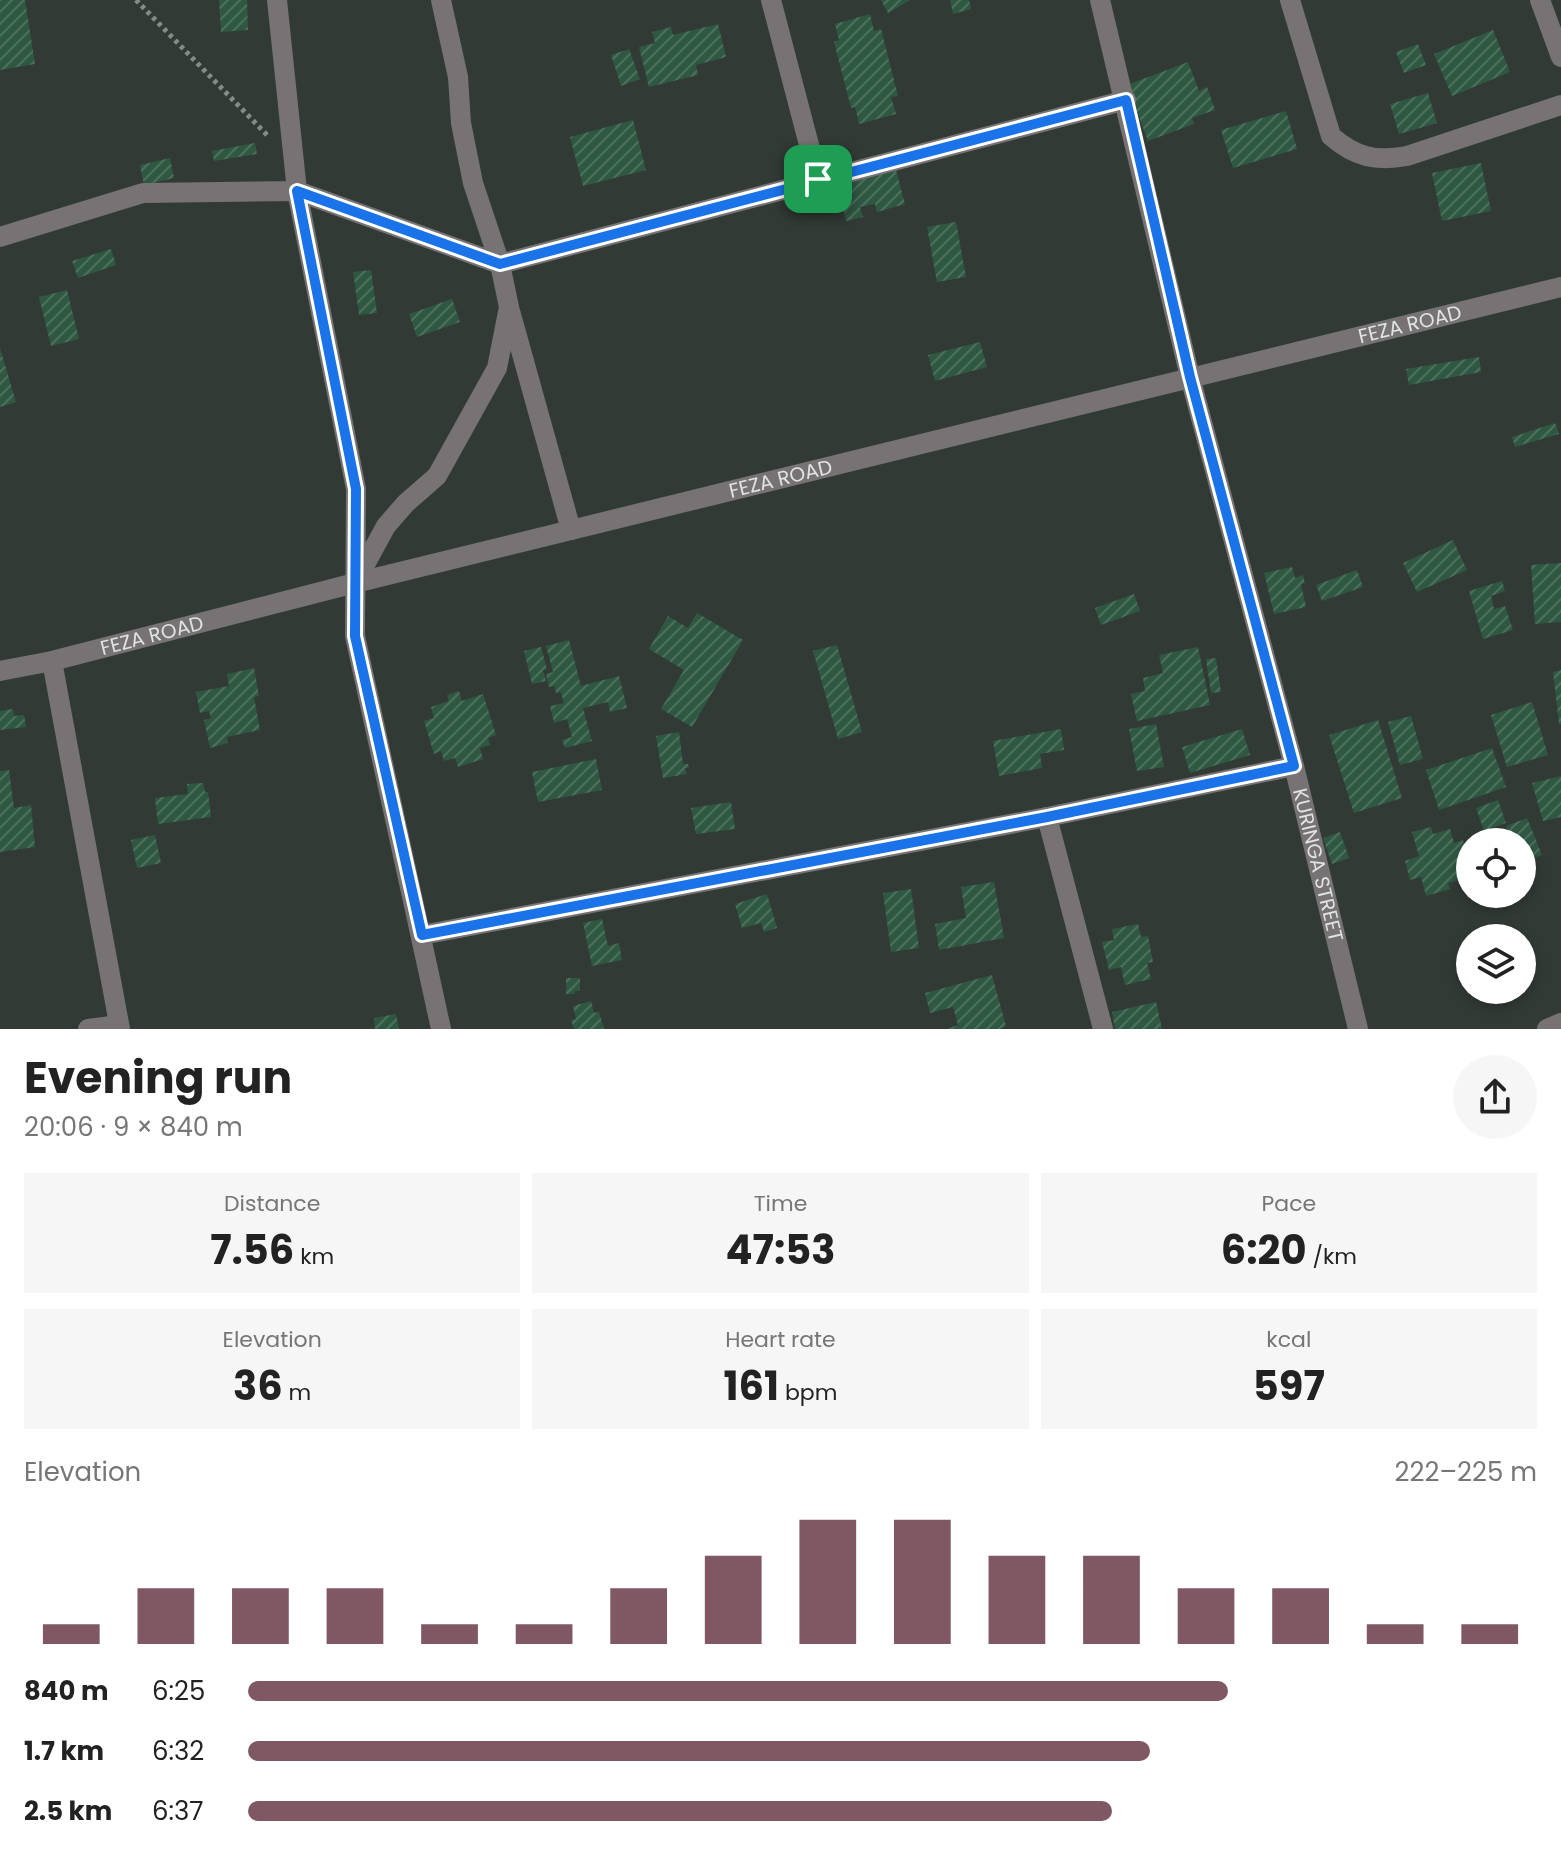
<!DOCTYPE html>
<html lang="en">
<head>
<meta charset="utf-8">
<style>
	:root { --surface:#fff; --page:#f6f6f6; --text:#222; --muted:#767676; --accent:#7f5863 }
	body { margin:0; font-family:Poppins,sans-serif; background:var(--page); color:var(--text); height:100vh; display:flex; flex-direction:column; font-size:30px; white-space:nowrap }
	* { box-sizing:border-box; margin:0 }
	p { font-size:26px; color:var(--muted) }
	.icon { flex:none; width:44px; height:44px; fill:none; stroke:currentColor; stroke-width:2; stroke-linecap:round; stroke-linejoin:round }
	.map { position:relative; height:1029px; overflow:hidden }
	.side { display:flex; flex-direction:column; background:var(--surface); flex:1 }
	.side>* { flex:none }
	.buttons { position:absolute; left:1456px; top:828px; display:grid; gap:16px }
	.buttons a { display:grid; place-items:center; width:80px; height:80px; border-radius:50%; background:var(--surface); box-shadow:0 4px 12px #0003; font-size:40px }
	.pin { position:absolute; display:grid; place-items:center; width:68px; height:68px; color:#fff; margin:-34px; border-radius:16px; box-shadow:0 4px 12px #0006 }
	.round { display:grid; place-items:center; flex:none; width:84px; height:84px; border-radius:42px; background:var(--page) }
	.headline { display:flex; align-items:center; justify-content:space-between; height:136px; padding:0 24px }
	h1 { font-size:44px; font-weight:700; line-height:60px }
	.metrics { display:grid; grid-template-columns:repeat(3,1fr); gap:12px; height:136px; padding:8px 24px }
	.metrics div { display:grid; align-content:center; border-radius:0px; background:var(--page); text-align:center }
	.metrics b { font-size:40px; font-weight:700 }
	.metrics small { font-size:22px; font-weight:400 }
	.metrics p { font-size:22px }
	.chart { height:224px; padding:16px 24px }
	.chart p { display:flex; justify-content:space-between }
	.chart svg { width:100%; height:144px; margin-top:8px; stroke:var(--accent); stroke-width:6 }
	ul { padding:0 24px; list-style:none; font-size:26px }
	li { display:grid; grid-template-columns:128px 96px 1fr; align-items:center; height:60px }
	li i { height:20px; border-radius:10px; background:var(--accent) }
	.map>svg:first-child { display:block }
	.building { fill:url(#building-hatch) }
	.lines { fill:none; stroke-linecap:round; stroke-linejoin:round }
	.path { stroke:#858b87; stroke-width:5; stroke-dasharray:4 4; stroke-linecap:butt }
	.minor { stroke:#777273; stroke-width:20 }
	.route-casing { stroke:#fff; stroke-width:16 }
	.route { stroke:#1a73e8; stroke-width:10 }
	.labels { text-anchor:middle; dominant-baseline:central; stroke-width:8; stroke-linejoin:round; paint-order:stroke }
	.street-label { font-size:20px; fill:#e0e4e2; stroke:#28302b }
</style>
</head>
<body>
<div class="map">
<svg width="1561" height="1029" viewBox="0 0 1561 1029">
	<defs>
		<pattern id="building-hatch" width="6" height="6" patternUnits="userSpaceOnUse" patternTransform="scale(2)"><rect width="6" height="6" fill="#2f5843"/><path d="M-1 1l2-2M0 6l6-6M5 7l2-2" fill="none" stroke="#4d705e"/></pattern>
	</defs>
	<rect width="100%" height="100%" fill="#323a35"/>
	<path class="building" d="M0,0H25L35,64L0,70Z
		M219,0H247L248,30L221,32Z
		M881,0H910L888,13Z
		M950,0H969L971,9L953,14Z
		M870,14L874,31L881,29L898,96L891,97L896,114L859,124L855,107L851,108L834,42L839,40L835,24Z
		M718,24L726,57L696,65L698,75L649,87L639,47L655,43L652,32L671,27L673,35Z
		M1493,30L1510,72L1452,96L1434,54Z
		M1418,44L1426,65L1404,73L1396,52Z
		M629,49L640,79L621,86L611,55Z
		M1188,62L1199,91L1207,87L1215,110L1192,118L1194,124L1148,141L1127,85Z
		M1428,93L1437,123L1399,134L1390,104Z
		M1286,111L1297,149L1233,168L1221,130Z
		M633,120L646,170L583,186L570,137Z
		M255,143L257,154L214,161L212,151Z
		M170,158L174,178L144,185L140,165Z
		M1481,163L1491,211L1442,221L1432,173Z
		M896,170L905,204L877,212L875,204L860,207L863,217L846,221L837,186Z
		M956,222L966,277L937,282L927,227Z
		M111,249L116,265L78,278L72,261Z
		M371,270L377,313L359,315L353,272Z
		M67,290L79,339L51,346L39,297Z
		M452,299L460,322L417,337L409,314Z
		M980,342L987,367L935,381L928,355Z
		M0,348L16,402L0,407Z
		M1479,357L1481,372L1409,385L1406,369Z
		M1555,423L1559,434L1515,447L1512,437Z
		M1453,540L1467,570L1417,592L1403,563Z
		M1561,563V622L1535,624L1531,565Z
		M1292,567L1295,578L1303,575L1305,583L1301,584L1306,607L1274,614L1264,573Z
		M1357,570L1363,587L1322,601L1316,585Z
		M1502,581L1505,591L1491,596L1494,609L1505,606L1513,630L1483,639L1469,591Z
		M1134,594L1140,611L1101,625L1095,608Z
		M697,613L743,640L692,727L661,709L684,670L649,649L668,616L688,628Z
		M569,640L581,686L619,676L627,708L610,712L608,702L583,708L592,741L565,748L562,740L572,737L567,719L554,723L550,706L564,703L561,692L556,693L554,686L549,687L546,674L553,672L546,646Z
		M837,645L862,732L838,739L813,651Z
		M541,647L547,669L543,670L546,681L532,684L524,651Z
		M1198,647L1210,705L1137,721L1131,694L1145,691L1143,678L1163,673L1159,655Z
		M1216,658L1221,692L1211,693L1206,659Z
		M254,668L259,696L254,697L260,730L227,737L228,743L210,748L204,720L211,718L209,711L200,713L196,692L229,686L227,674Z
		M1561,670V724H1559L1553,672Z
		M459,691L462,701L483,694L496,735L488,738L490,745L480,748L483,759L458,767L455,758L444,761L441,751L434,754L424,721L434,718L431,707L449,701L447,695Z
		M1532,702L1548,755L1507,767L1491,715Z
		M13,709L14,716L24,715L26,727L0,730V711Z
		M1411,716L1423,759L1400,765L1388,722Z
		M1378,720L1402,798L1354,813L1329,735Z
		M1156,724L1164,767L1137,771L1129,729Z
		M1061,729L1064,750L1040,754L1042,768L999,776L993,741Z
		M1242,729L1250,755L1190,773L1182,747Z
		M679,732L683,764H688L689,768H685L687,774L663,778L656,736Z
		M1492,748L1506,787L1439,810L1426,770Z
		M596,759L602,790L538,802L532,772Z
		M9,770L14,808L31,805L35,847L0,852V771Z
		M1561,776V817L1543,821L1532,783Z
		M203,783L205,792H208L211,817L158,824L155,798L188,794L187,784Z
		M1498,800L1506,823L1484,831L1476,808Z
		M731,802L735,829L696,834L691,808Z
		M1527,818L1542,855L1522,863V842H1512L1506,826Z
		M1431,827L1433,834L1450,829L1454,843L1463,840L1469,860L1461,862L1465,879L1448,883L1450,889L1426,896L1421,877L1410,880L1405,861L1419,856L1412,832Z
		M1340,832L1349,858L1332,864L1323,838Z
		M155,835L161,863L137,868L131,840Z
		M994,882L1004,938L939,950L935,924L966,918L961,887Z
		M911,889L919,948L891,952L883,893Z
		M767,894L777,928L764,932L761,923L742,928L735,904Z
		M602,919L608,946L619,943L622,960L592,966L583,923Z
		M1138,924L1141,937L1148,936L1153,962L1147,963L1151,979L1125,985L1121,967L1109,970L1102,942L1114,940L1112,929Z
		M992,975L1006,1026L1000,1029H947L958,1025L953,1007L930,1013L925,993Z
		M566,978H580V991H575V994H566Z
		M591,1001L594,1013L599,1012L604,1029H574L571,1020L576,1019L573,1006Z
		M1156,1002L1162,1029H1115L1112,1012Z
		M396,1014L399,1029H375L374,1018Z"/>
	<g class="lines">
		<path class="path" d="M136,0L269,137"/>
		<g class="minor">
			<path d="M277,0L297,191L356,489L355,636L441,1029"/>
			<path d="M771,0L818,179"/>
			<path id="s1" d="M1100,0L1190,377L1294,766L1358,1029"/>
			<path d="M1290,0L1331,136C1355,157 1376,162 1407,156L1561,105"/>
			<path d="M1540,0L1561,57"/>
			<path d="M0,237L143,193L297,191L500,264L1126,100"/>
			<path d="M510,311L571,530"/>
			<path d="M356,581L386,526L406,503L437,476L497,368L509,307L500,264L473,183L461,123L458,77L441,0"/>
			<path d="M52,661L120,1029"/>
			<path id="s2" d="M0,671L52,661L355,583L1561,287"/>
			<path d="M1047,817L1103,1029"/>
			<path d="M422,935L1047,817L1294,766"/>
			<path d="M88,1029L119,1025"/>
			<path d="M1547,1029L1561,1023"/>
		</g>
	</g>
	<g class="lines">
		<defs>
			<path id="route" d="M1126,100L1190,377L1294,766L1047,817L422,935L355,636L356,489L297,191L500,264Z"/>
		</defs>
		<use href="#route" class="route-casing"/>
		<use href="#route" class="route"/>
	</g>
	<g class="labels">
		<g class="street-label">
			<text stroke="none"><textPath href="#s2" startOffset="1452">FEZA ROAD</textPath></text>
			<text stroke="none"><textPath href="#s2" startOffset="804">FEZA ROAD</textPath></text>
			<text stroke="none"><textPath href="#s2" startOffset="156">FEZA ROAD</textPath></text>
			<text stroke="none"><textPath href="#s1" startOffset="892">KURINGA STREET</textPath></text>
		</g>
	</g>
</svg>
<div class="buttons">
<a><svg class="icon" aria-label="locate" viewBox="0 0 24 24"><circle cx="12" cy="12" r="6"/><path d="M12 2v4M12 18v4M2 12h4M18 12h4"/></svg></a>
<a><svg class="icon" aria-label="layers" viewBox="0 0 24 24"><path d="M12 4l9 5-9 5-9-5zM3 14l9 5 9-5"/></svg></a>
</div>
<div class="pin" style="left:818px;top:179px;background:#1e9e55"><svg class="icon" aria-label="arrive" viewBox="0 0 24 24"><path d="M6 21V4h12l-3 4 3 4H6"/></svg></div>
</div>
<section class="side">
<div class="headline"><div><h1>Evening run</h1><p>20:06 · 9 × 840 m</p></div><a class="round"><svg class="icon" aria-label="share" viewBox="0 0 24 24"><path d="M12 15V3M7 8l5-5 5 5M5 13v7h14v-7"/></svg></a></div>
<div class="metrics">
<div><p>Distance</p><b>7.56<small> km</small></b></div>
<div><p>Time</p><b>47:53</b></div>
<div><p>Pace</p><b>6:20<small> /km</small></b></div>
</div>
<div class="metrics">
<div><p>Elevation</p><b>36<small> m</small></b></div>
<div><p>Heart rate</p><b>161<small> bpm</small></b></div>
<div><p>kcal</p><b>597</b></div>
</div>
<div class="chart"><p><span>Elevation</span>222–225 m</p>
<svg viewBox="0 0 160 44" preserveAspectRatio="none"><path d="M5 44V38M15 44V27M25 44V27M35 44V27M45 44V38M55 44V38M65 44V27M75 44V17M85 44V6M95 44V6M105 44V17M115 44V17M125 44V27M135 44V27M145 44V38M155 44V38"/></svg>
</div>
<ul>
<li><b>840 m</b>6:25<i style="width:76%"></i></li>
<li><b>1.7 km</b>6:32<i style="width:70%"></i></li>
<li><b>2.5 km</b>6:37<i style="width:67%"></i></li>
</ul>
</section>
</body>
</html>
